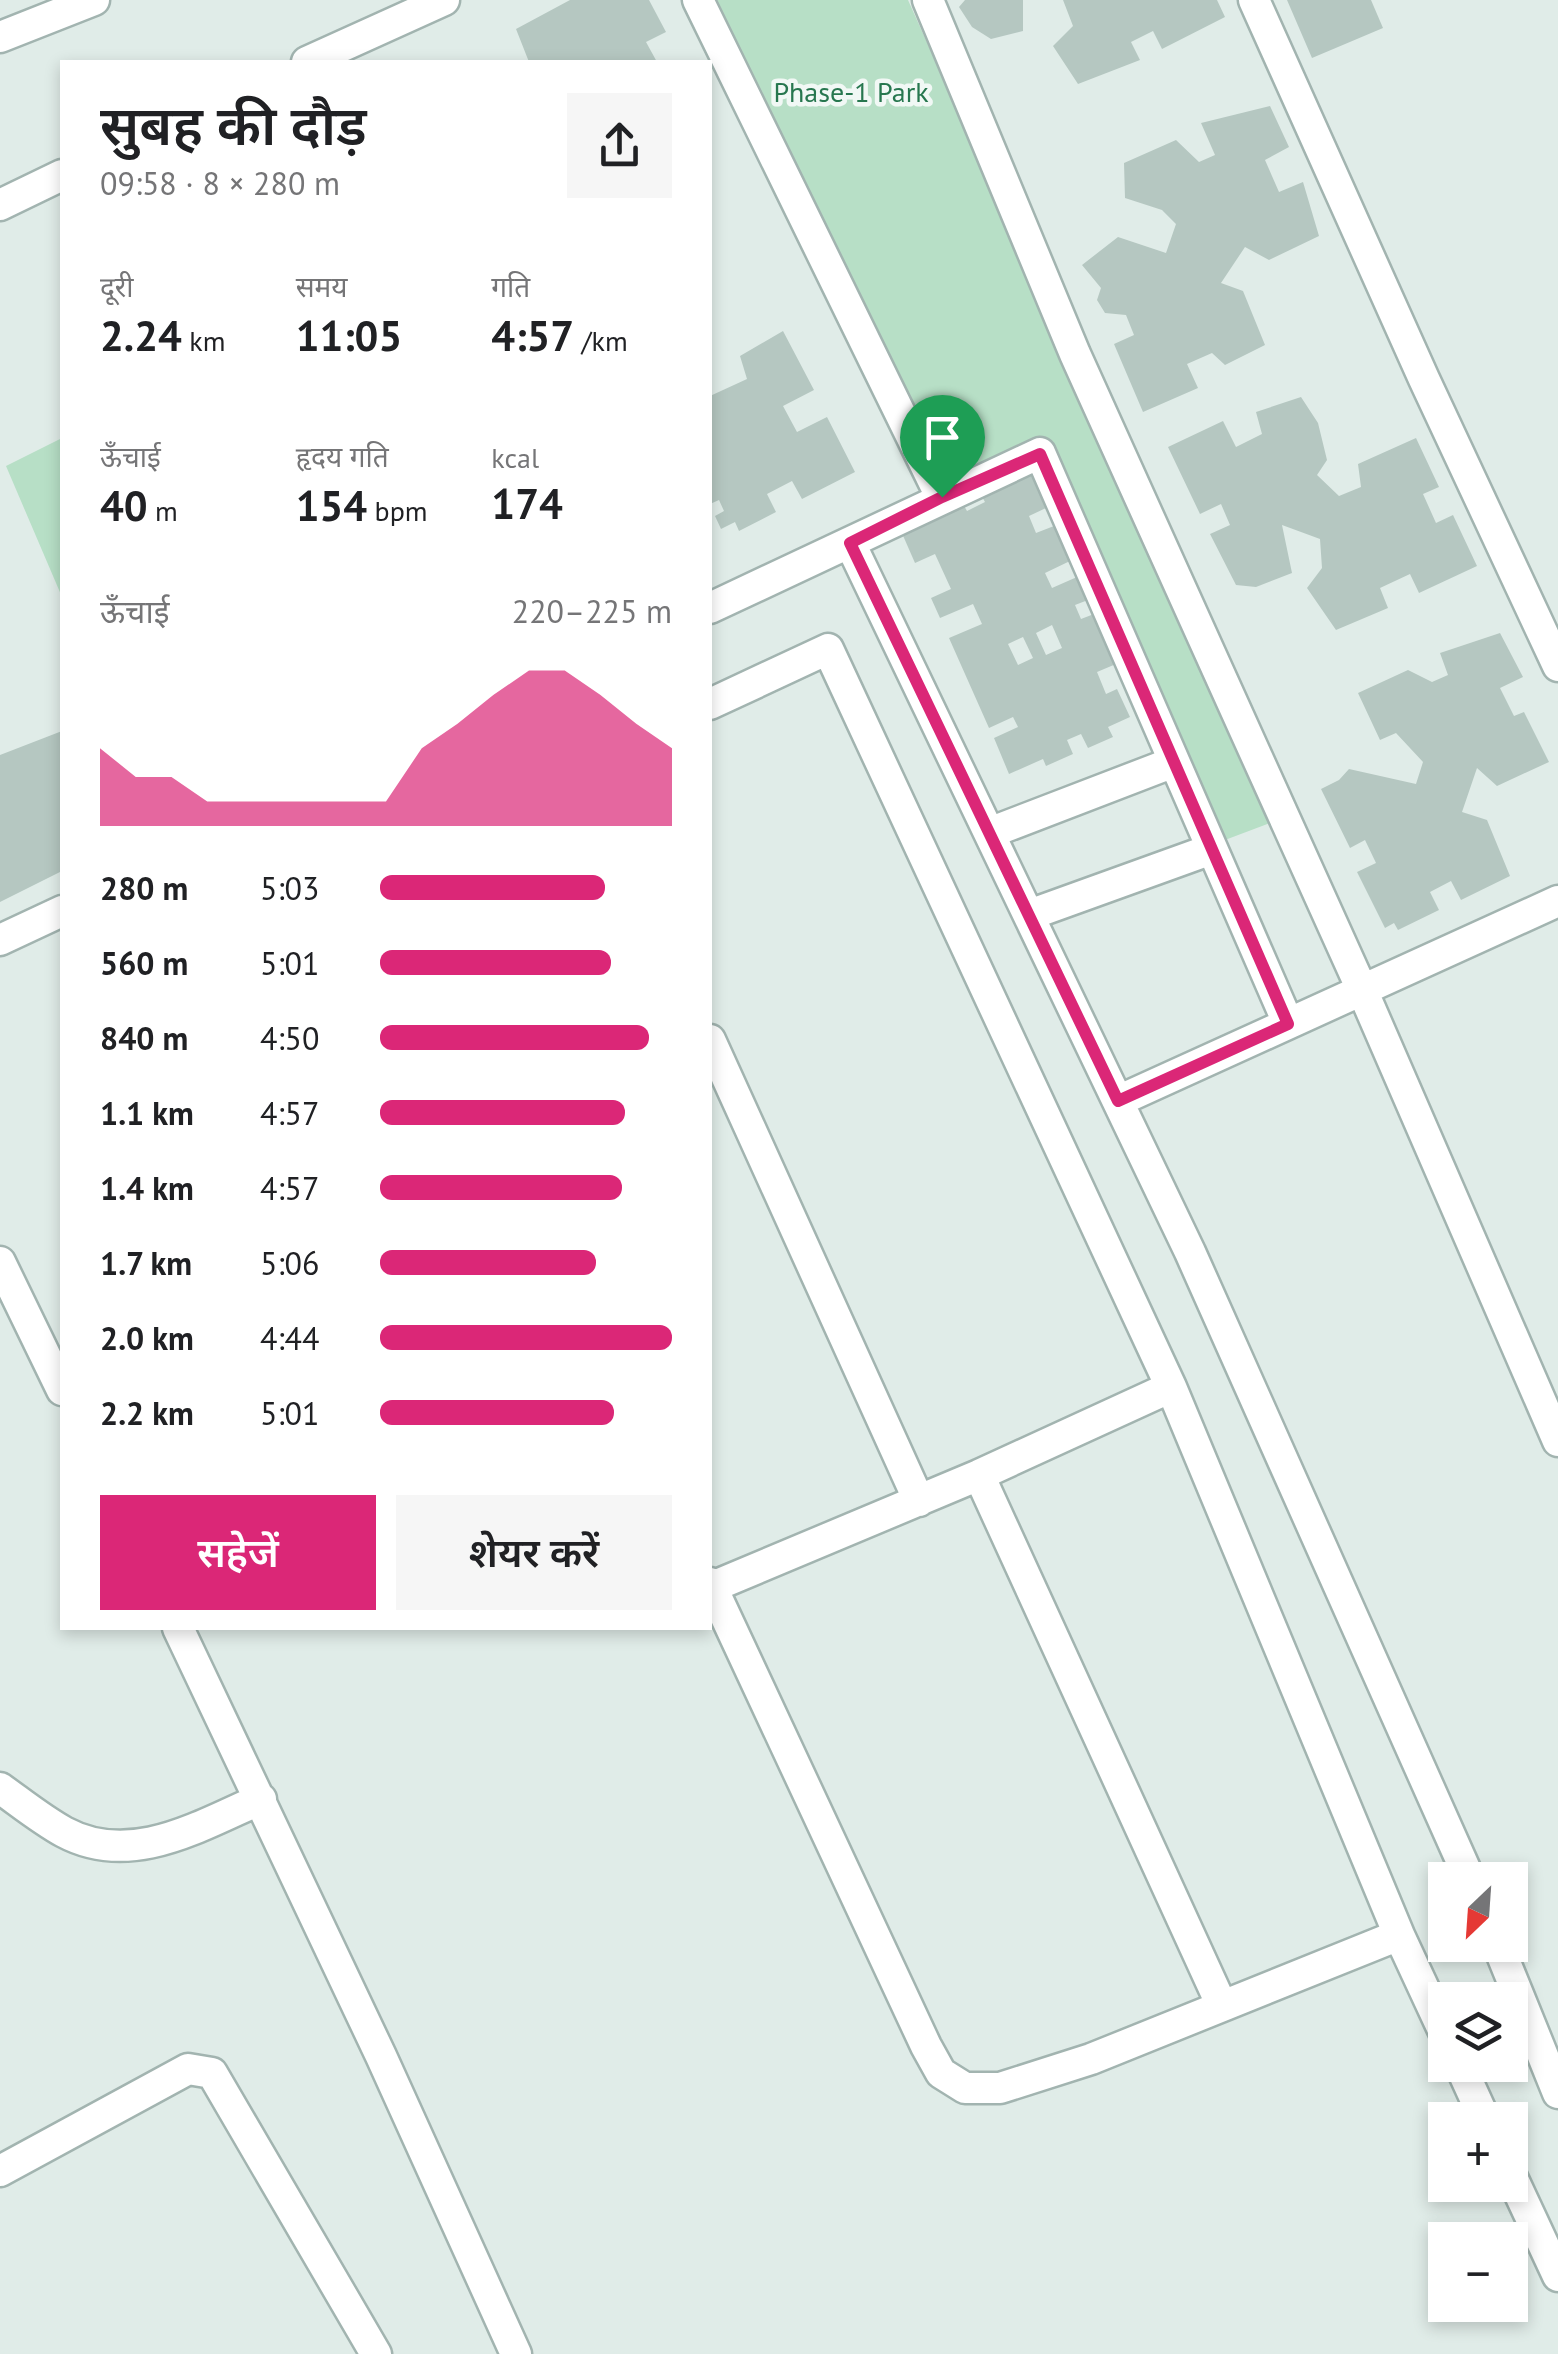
<!DOCTYPE html>
<html lang="hi">
<head>
<meta charset="utf-8">
<style>
	:root { --surface:#fff; --page:#f6f6f6; --text:#202124; --muted:#757577; --accent:#db2777 }
	body { margin:0; font-family:"PT Sans","Noto Sans Devanagari",sans-serif; background:var(--page); color:var(--text); height:100vh; display:flex; flex-direction:column; font-size:38px; white-space:nowrap }
	* { box-sizing:border-box; margin:0 }
	p { font-size:32px; color:var(--muted) }
	.icon { flex:none; width:55px; height:55px; fill:none; stroke:currentColor; stroke-width:2; stroke-linecap:round; stroke-linejoin:round }
	.map { position:relative; flex:1; overflow:hidden }
	.side { position:absolute; left:60px; top:60px; width:652px; height:1570px; display:flex; flex-direction:column; background:var(--surface); border-radius:0px; box-shadow:0 5px 15px #0003 }
	.side>* { flex:none }
	.needle { width:65px; rotate:205deg }
	.controls { position:absolute; left:1428px; top:1862px; display:grid; gap:20px }
	.controls a { display:grid; place-items:center; width:100px; height:100px; border-radius:0px; background:var(--surface); box-shadow:0 5px 15px #0003; font-size:50px }
	.pin { position:absolute; display:grid; place-items:center; width:85px; height:85px; color:#fff; margin:-102px -42px; border-radius:50% 50% 50% 0; rotate:-45deg; box-shadow:0 0 10px #0007 }
	.pin .icon { rotate:45deg }
	.round { display:grid; place-items:center; flex:none; width:105px; height:105px; border-radius:0px; background:var(--page) }
	.headline { display:flex; align-items:center; justify-content:space-between; height:170px; padding:0 40px }
	h1 { font-size:55px; font-weight:600; line-height:75px }
	.figures { display:grid; grid-template-columns:repeat(3,1fr); gap:15px; height:170px; padding:10px 40px }
	.figures div { display:grid; align-content:center }
	.figures b { font-size:42px; font-weight:600 }
	.figures small { font-size:28px; font-weight:400 }
	.figures p { font-size:28px }
	.chart { height:280px; padding:20px 40px }
	.chart p { display:flex; justify-content:space-between }
	.chart svg { width:100%; height:180px; margin-top:10px; fill:var(--accent); opacity:.7 }
	.cta { display:flex; gap:20px; margin-top:auto; padding:20px 40px }
	.cta a { flex:1; height:115px; border-radius:0px; background:var(--accent); color:#fff; font-size:40px; font-weight:600; line-height:115px; text-align:center }
	.cta a+a { background:var(--page); color:var(--text) }
	ul { padding:0 40px; list-style:none; font-size:32px }
	li { display:grid; grid-template-columns:160px 120px 1fr; align-items:center; height:75px }
	li i { height:25px; border-radius:12px; background:var(--accent) }
	.map>svg:first-child { display:block }
	.green { fill:#b7dfc6 }
	.building { fill:#b5c7c1; fill-rule:evenodd }
	.lines { fill:none; stroke-linecap:round; stroke-linejoin:round }
	.minor-casing { stroke:#a2b4b0; stroke-width:35 }
	.minor { stroke:#fff; stroke-width:30 }
	.route-casing { stroke:#fff; stroke-width:20 }
	.route { stroke:#db2777; stroke-width:12 }
	.labels { text-anchor:middle; dominant-baseline:central; stroke-width:9; stroke-linejoin:round; paint-order:stroke }
	.park-label { font-size:28px; fill:#27774f; stroke:#f1f8f5 }
</style>
</head>
<body>
<div class="map">
<svg width="1558" height="2354" viewBox="0 0 1558 2354">
	<rect width="100%" height="100%" fill="#e0ece8"/>
	<path class="green" d="M706,0H908L1275,821L1217,843L1040,454L946,488Z
		M62,438V597L6,466Z"/>
	<path class="building" d="M570,0H649L666,32L646,42L657,62H529L516,29Z
		M965,0H1023V31L991,39L972,27L959,7Z
		M1063,0H1217L1225,17L1162,49L1153,31L1131,42L1140,60L1078,84L1053,46L1073,26Z
		M1287,0H1371L1383,28L1312,58Z
		M1270,106L1289,147L1265,160L1279,192L1303,182L1319,236L1269,260L1245,247L1221,283L1243,291L1265,345L1225,365L1212,353L1187,364L1198,388L1143,412L1114,344L1134,335L1126,315L1105,313L1097,300L1101,288L1082,265L1118,237L1166,253L1176,224L1162,210L1125,198L1124,163L1176,140L1199,162L1215,155L1201,123Z
		M783,331L814,390L783,406L797,432L827,417L855,472L802,499L792,481L767,494L776,512L739,531L735,522L721,529L715,516L724,511L719,500L710,504V396L747,379L740,356Z
		M1301,397L1318,423L1327,460L1317,475L1339,496L1361,487L1358,464L1416,438L1439,487L1423,494L1436,523L1453,515L1477,566L1419,593L1410,574L1380,588L1388,608L1336,630L1307,588L1322,568L1320,539L1282,525L1292,573L1256,587L1236,585L1210,534L1230,525L1221,504L1200,514L1168,447L1223,421L1236,447L1262,434L1256,412Z
		M1031,473L1046,508L1029,516L1036,533L1054,526L1070,561L1045,573L1052,588L1077,577L1088,600L1075,605L1081,619L1094,614L1116,664L1097,672L1106,694L1117,689L1130,717L1108,727L1113,737L1088,748L1081,734L1067,740L1073,754L1046,766L1043,759L1009,774L994,738L1018,727L1013,717L989,728L949,638L982,624L973,604L940,618L931,598L951,589L935,554L915,563L901,531L963,504L967,511L985,502L981,495ZM1052,625L1062,648L1046,655L1036,633ZM1023,637L1033,658L1018,665L1008,644Z
		M1500,633L1523,677L1500,688L1514,716L1524,712L1549,762L1497,786L1477,768L1462,812L1487,820L1510,876L1461,900L1451,881L1430,892L1439,910L1398,930L1394,923L1385,928L1357,872L1376,863L1365,840L1350,848L1321,789L1339,780L1349,769L1416,784L1423,762L1396,733L1380,740L1358,693L1408,670L1432,682L1448,675L1440,653Z
		M62,731V871L0,902V755Z"/>
	<g class="lines">
		<defs>
			<path id="minor" d="M698,0L941,497
				M928,0L1075,354L1363,992L1558,1441
				M1254,0L1424,379L1558,666
				M0,37L94,0
				M307,62L444,0
				M0,205L62,175
				M850,543L1190,1252L1470,1880
				M710,608L1040,453L1288,1023
				M710,704L828,649L1171,1387L1399,1935L1091,2059L1000,2088H965L941,2073L926,2046L710,1583
				M989,833L1174,762
				M1029,915L1212,849
				M0,940L62,911
				M710,1040L919,1501
				M1118,1101L1558,901
				M0,1262L62,1390
				M979,1475L1222,2006
				M712,1587L979,1475L1171,1387
				M178,1628L381,2056L516,2354
				M0,1788C21,1803 42,1820 64,1832C131,1868 199,1826 261,1799
				M1399,1935L1445,2034
				M1498,1945L1558,2093
				M1460,2065L1485,2120
				M0,2171L188,2069L212,2073L376,2354
				M1510,2173L1558,2276"/>
		</defs>
		<use href="#minor" class="minor-casing"/>
		<use href="#minor" class="minor"/>
	</g>
	<g class="lines">
		<defs>
			<path id="route" d="M1040,454L1288,1024L1118,1101L850,543L942,497Z"/>
		</defs>
		<use href="#route" class="route-casing"/>
		<use href="#route" class="route"/>
	</g>
	<g class="labels">
		<g class="park-label">
			<text x="851" y="91">Phase-1 Park</text>
		</g>
	</g>
</svg>
<div class="controls">
<a><svg class="needle" viewBox="-14 -14 28 28"><path d="M0-13l5 13h-10z" fill="#e53935"/><path d="M0 13l5-13h-10z" fill="#757577"/></svg></a>
<a><svg class="icon" aria-label="layers" viewBox="0 0 24 24"><path d="M12 4l9 5-9 5-9-5zM3 14l9 5 9-5"/></svg></a>
<a>+</a>
<a>−</a>
</div>
<div class="pin" style="left:942px;top:497px;background:#1e9e55"><svg class="icon" aria-label="arrive" viewBox="0 0 24 24"><path d="M6 21V4h12l-3 4 3 4H6"/></svg></div>
<section class="side">
<div class="headline"><div><h1>सुबह की दौड़</h1><p>09:58 · 8 × 280 m</p></div><a class="round"><svg class="icon" aria-label="share" viewBox="0 0 24 24"><path d="M12 15V3M7 8l5-5 5 5M5 13v7h14v-7"/></svg></a></div>
<div class="figures">
<div><p>दूरी</p><b>2.24<small> km</small></b></div>
<div><p>समय</p><b>11:05</b></div>
<div><p>गति</p><b>4:57<small> /km</small></b></div>
</div>
<div class="figures">
<div><p>ऊँचाई</p><b>40<small> m</small></b></div>
<div><p>हृदय गति</p><b>154<small> bpm</small></b></div>
<div><p>kcal</p><b>174</b></div>
</div>
<div class="chart"><p><span>ऊँचाई</span>220–225 m</p>
<svg viewBox="0 0 160 44" preserveAspectRatio="none"><path d="M0 44V25L10 32L20 32L30 38L40 38L50 38L60 38L70 38L80 38L90 25L100 19L110 12L120 6L130 6L140 12L150 19L160 25V44z"/></svg>
</div>
<ul>
<li><b>280 m</b>5:03<i style="width:77%"></i></li>
<li><b>560 m</b>5:01<i style="width:79%"></i></li>
<li><b>840 m</b>4:50<i style="width:92%"></i></li>
<li><b>1.1 km</b>4:57<i style="width:84%"></i></li>
<li><b>1.4 km</b>4:57<i style="width:83%"></i></li>
<li><b>1.7 km</b>5:06<i style="width:74%"></i></li>
<li><b>2.0 km</b>4:44<i style="width:100%"></i></li>
<li><b>2.2 km</b>5:01<i style="width:80%"></i></li>
</ul>
<div class="cta"><a>सहेजें</a><a>शेयर करें</a></div>
</section>
</div>
</body>
</html>
